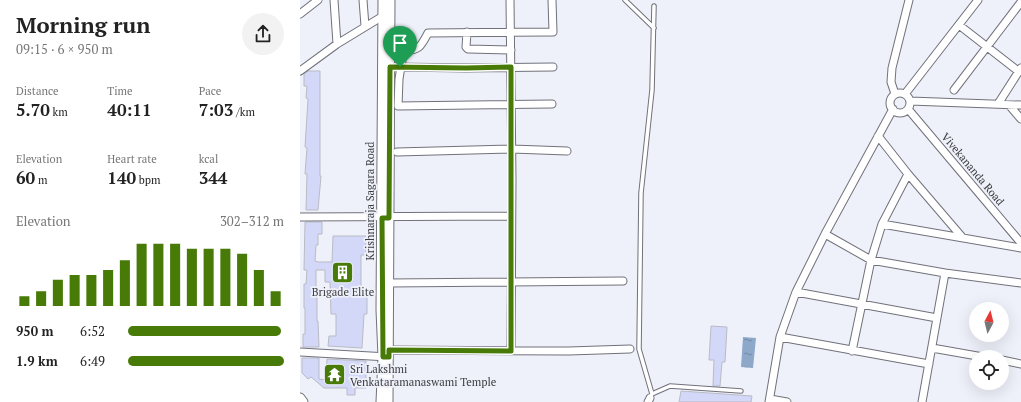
<!DOCTYPE html>
<html lang="en">
<head>
<meta charset="utf-8">
<style>
	:root { --surface:#fff; --page:#f2f2f2; --text:#222; --muted:#767676; --accent:#477a07 }
	body { margin:0; font-family:"PT Serif",serif; background:var(--page); color:var(--text); height:100vh; display:flex; flex-direction:column; font-size:15px; white-space:nowrap }
	* { box-sizing:border-box; margin:0 }
	p { font-size:13px; color:var(--muted) }
	.icon { flex:none; width:22px; height:22px; fill:none; stroke:currentColor; stroke-width:2; stroke-linecap:round; stroke-linejoin:round }
	.map { position:relative; flex:1; overflow:hidden }
	.details { display:flex; flex-direction:column; background:var(--surface); width:300px }
	.details>* { flex:none }
	.needle { width:26px; rotate:7deg }
	.controls { position:absolute; left:669px; top:302px; display:grid; gap:8px }
	.controls a { display:grid; place-items:center; width:40px; height:40px; border-radius:50%; background:var(--surface); box-shadow:0 4px 16px #0002; font-size:20px }
	.pin { position:absolute; display:grid; place-items:center; width:34px; height:34px; color:#fff; margin:-41px -17px; border-radius:50% 50% 50% 0; rotate:-45deg; box-shadow:0 0 4px #0007 }
	.pin .icon { rotate:45deg }
	.round { display:grid; place-items:center; flex:none; width:42px; height:42px; border-radius:21px; background:var(--page) }
	.summary { display:flex; align-items:center; justify-content:space-between; height:68px; padding:0 16px }
	h1 { font-size:22px; font-weight:700; line-height:30px }
	.metrics { display:grid; grid-template-columns:repeat(3,1fr); gap:6px; height:68px; padding:4px 16px }
	.metrics div { display:grid; align-content:center }
	.metrics b { font-size:17px; font-weight:700 }
	.metrics small { font-size:11px; font-weight:400 }
	.metrics p { font-size:11px }
	.chart { height:112px; padding:8px 16px }
	.chart p { display:flex; justify-content:space-between }
	.chart svg { width:100%; height:72px; margin-top:4px; stroke:var(--accent); stroke-width:6 }
	ul { padding:0 16px; list-style:none; font-size:13px }
	li { display:grid; grid-template-columns:64px 48px 1fr; align-items:center; height:30px }
	li i { height:10px; border-radius:5px; background:var(--accent) }
	main { display:flex; flex:1; min-height:0 }
	.map>svg:first-child { display:block }
	.water { fill:url(#water-ripples) }
	.building { fill:#d3d8f8; stroke:#b9bbc4 }
	.lines { fill:none; stroke-linecap:round; stroke-linejoin:round }
	.lane-casing { stroke:#70717a; stroke-width:5.5 }
	.street-casing { stroke:#70717a; stroke-width:9 }
	.secondary-casing { stroke:#70717a; stroke-width:11 }
	.lane { stroke:#fff; stroke-width:3.5 }
	.street { stroke:#fff; stroke-width:7 }
	.secondary { stroke:#fff; stroke-width:9 }
	.route-casing { stroke:#fff; stroke-width:8 }
	.route { stroke:#477a07; stroke-width:5 }
	.labels { text-anchor:middle; dominant-baseline:central; stroke-width:3.5; stroke-linejoin:round; paint-order:stroke }
	.street-label { font-size:11px; fill:#3b3c3f; stroke:#eff1fa }
	.poi-label { font-size:11px; fill:#3b3c3f; stroke:#eff1fa }
</style>
</head>
<body>
<main>
<section class="details">
<div class="summary"><div><h1>Morning run</h1><p>09:15 · 6 × 950 m</p></div><a class="round"><svg class="icon" aria-label="share" viewBox="0 0 24 24"><path d="M12 15V3M7 8l5-5 5 5M5 13v7h14v-7"/></svg></a></div>
<div class="metrics">
<div><p>Distance</p><b>5.70<small> km</small></b></div>
<div><p>Time</p><b>40:11</b></div>
<div><p>Pace</p><b>7:03<small> /km</small></b></div>
</div>
<div class="metrics">
<div><p>Elevation</p><b>60<small> m</small></b></div>
<div><p>Heart rate</p><b>140<small> bpm</small></b></div>
<div><p>kcal</p><b>344</b></div>
</div>
<div class="chart"><p><span>Elevation</span>302–312 m</p>
<svg viewBox="0 0 160 44" preserveAspectRatio="none"><path d="M5 44V38M15 44V35M25 44V28M35 44V25M45 44V25M55 44V22M65 44V16M75 44V6M85 44V6M95 44V6M105 44V9M115 44V9M125 44V9M135 44V12M145 44V22M155 44V35"/></svg>
</div>
<ul>
<li><b>950 m</b>6:52<i style="width:98%"></i></li>
<li><b>1.9 km</b>6:49<i style="width:100%"></i></li>
</ul>
</section>
<div class="map">
<svg width="721" height="402" viewBox="0 0 721 402">
	<defs>
		<pattern id="water-ripples" width="26" height="14" patternUnits="userSpaceOnUse"><rect width="26" height="14" fill="#8da8c8"/><path d="M2 4q2-2 4 0t4 0M15 11q2-2 4 0t4 0" fill="none" stroke="#748aa4"/></pattern>
	</defs>
	<rect width="100%" height="100%" fill="#eff1fa"/>
	<path class="water" d="M443,337L456,338L453,368L441,367Z"/>
	<path class="building" d="M8,71H20V176H21L18,210H6L7,174H5L7,148L5,147L8,99L6,98L7,86H4V74Z
		M5,222H22V234H18V245H16L15,261L18,262H32L33,236H66V255H61V290H67V314H64L62,348L28,346L29,336H36V314H31L30,282H25V270H16V298H17V321H18L19,347H3V334H5V308H4V284H6L7,270H4Z
		M411,326L427,327L425,362H422L420,386H413L414,360H409Z
		M2,358H19V379L26,380L27,359L66,361V388H55V395H47V388H24L11,377L8,379L2,373Z
		M381,391L452,396L451,402H379Z"/>
	<g class="lines">
		<defs>
			<path id="lane" d="M325,0L354,28
				M352,394L370,386L441,391
				M350,398L352,394L339,349L341,193L352,90L354,6"/>
			<path id="street" d="M34,0L37,44
				M63,0L65,26
				M210,0L212,178L211,351
				M0,14L18,0
				M659,25L718,71
				M167,32L166,47L168,49L211,50
				M96,67L166,68L253,67
				M0,71L37,44L83,16
				M654,90L721,2
				M590 103a10 10 0 1 1 20 0a10 10 0 1 1-20 0Z
				M595,94L591,82L592,68L609,0
				M605,94L678,0
				M610,101L721,105
				M252,104L98,106L99,79L103,54L105,51C120,50 121,46 128,33L253,32L252,0
				M698,104L721,68
				M709,105L721,119
				M608,109L721,243
				M578,136L608,174L662,237
				M97,152L212,149L267,151
				M0,217L211,216
				M582,224L721,248
				M525,234L571,260L645,273L721,283
				M88,283L323,281
				M496,292L637,318
				M480,337L629,364
				M632,348L683,357
				M89,350L269,351L330,349
				M552,351L571,260L582,224L608,174
				M0,352L88,357
				M702,360L721,364
				M470,399L487,402
				M348,402L350,398
				M469,402L480,337L496,292L525,234L593,109
				M622,402L645,273"/>
			<path id="secondary" d="M0,398L3,402
				M81,402L83,357L81,310L83,0
				M88,402L90,0"/>
		</defs>
		<use href="#lane" class="lane-casing"/>
		<use href="#street" class="street-casing"/>
		<use href="#secondary" class="secondary-casing"/>
		<use href="#lane" class="lane"/>
		<use href="#street" class="street"/>
		<use href="#secondary" class="secondary"/>
	</g>
	<g class="lines">
		<defs>
			<path id="route" d="M90,67L166,68L211,67V351L89,350V357H83L82,218H89Z"/>
		</defs>
		<use href="#route" class="route-casing"/>
		<use href="#route" class="route"/>
	</g>
	<defs>
		<symbol id="building-square" viewBox="-11 -11 22 22"><rect x="-9" y="-9" width="18" height="18" rx="4" fill="#477a07" stroke="#eff1fa"/><path d="M-4-6H4V6H1V3H-1V6H-4ZM-2.5-4.3h1.7v1.8h-1.7ZM.8-4.3h1.7v1.8H.8ZM-2.5-1h1.7V.8h-1.7ZM.8-1h1.7V.8H.8Z" fill="#fff"/></symbol>
		<symbol id="temple-square" viewBox="-11 -11 22 22"><rect x="-9" y="-9" width="18" height="18" rx="4" fill="#477a07" stroke="#eff1fa"/><path d="M0-6L5-2H3V0L6.5 2.5H4V6H1.5V3h-3V6H-4V2.5H-6.5L-3 0V-2H-5Z" fill="#fff"/></symbol>
	</defs>
	<g fill-rule="evenodd">
		<use href="#building-square" x="30" y="260" width="25" height="25"/>
		<use href="#temple-square" x="22" y="362" width="25" height="25"/>
	</g>
	<g class="labels">
		<g class="street-label">
			<text transform="translate(673 169) rotate(50)">Vivekananda Road</text>
			<text transform="translate(70 201) rotate(-90)">Krishnaraja Sagara Road</text>
		</g>
		<g class="poi-label">
			<text x="43" y="292">Brigade Elite</text>
			<text x="50" y="369" text-anchor="start">Sri Lakshmi<tspan x="50" dy="13">Venkataramanaswami Temple</tspan></text>
		</g>
	</g>
</svg>
<div class="controls">
<a><svg class="needle" viewBox="-14 -14 28 28"><path d="M0-13l5 13h-10z" fill="#e53935"/><path d="M0 13l5-13h-10z" fill="#767676"/></svg></a>
<a><svg class="icon" aria-label="locate" viewBox="0 0 24 24"><circle cx="12" cy="12" r="6"/><path d="M12 2v4M12 18v4M2 12h4M18 12h4"/></svg></a>
</div>
<div class="pin" style="left:100px;top:67px;background:#1e9e55"><svg class="icon" aria-label="arrive" viewBox="0 0 24 24"><path d="M6 21V4h12l-3 4 3 4H6"/></svg></div>
</div>
</main>
</body>
</html>
